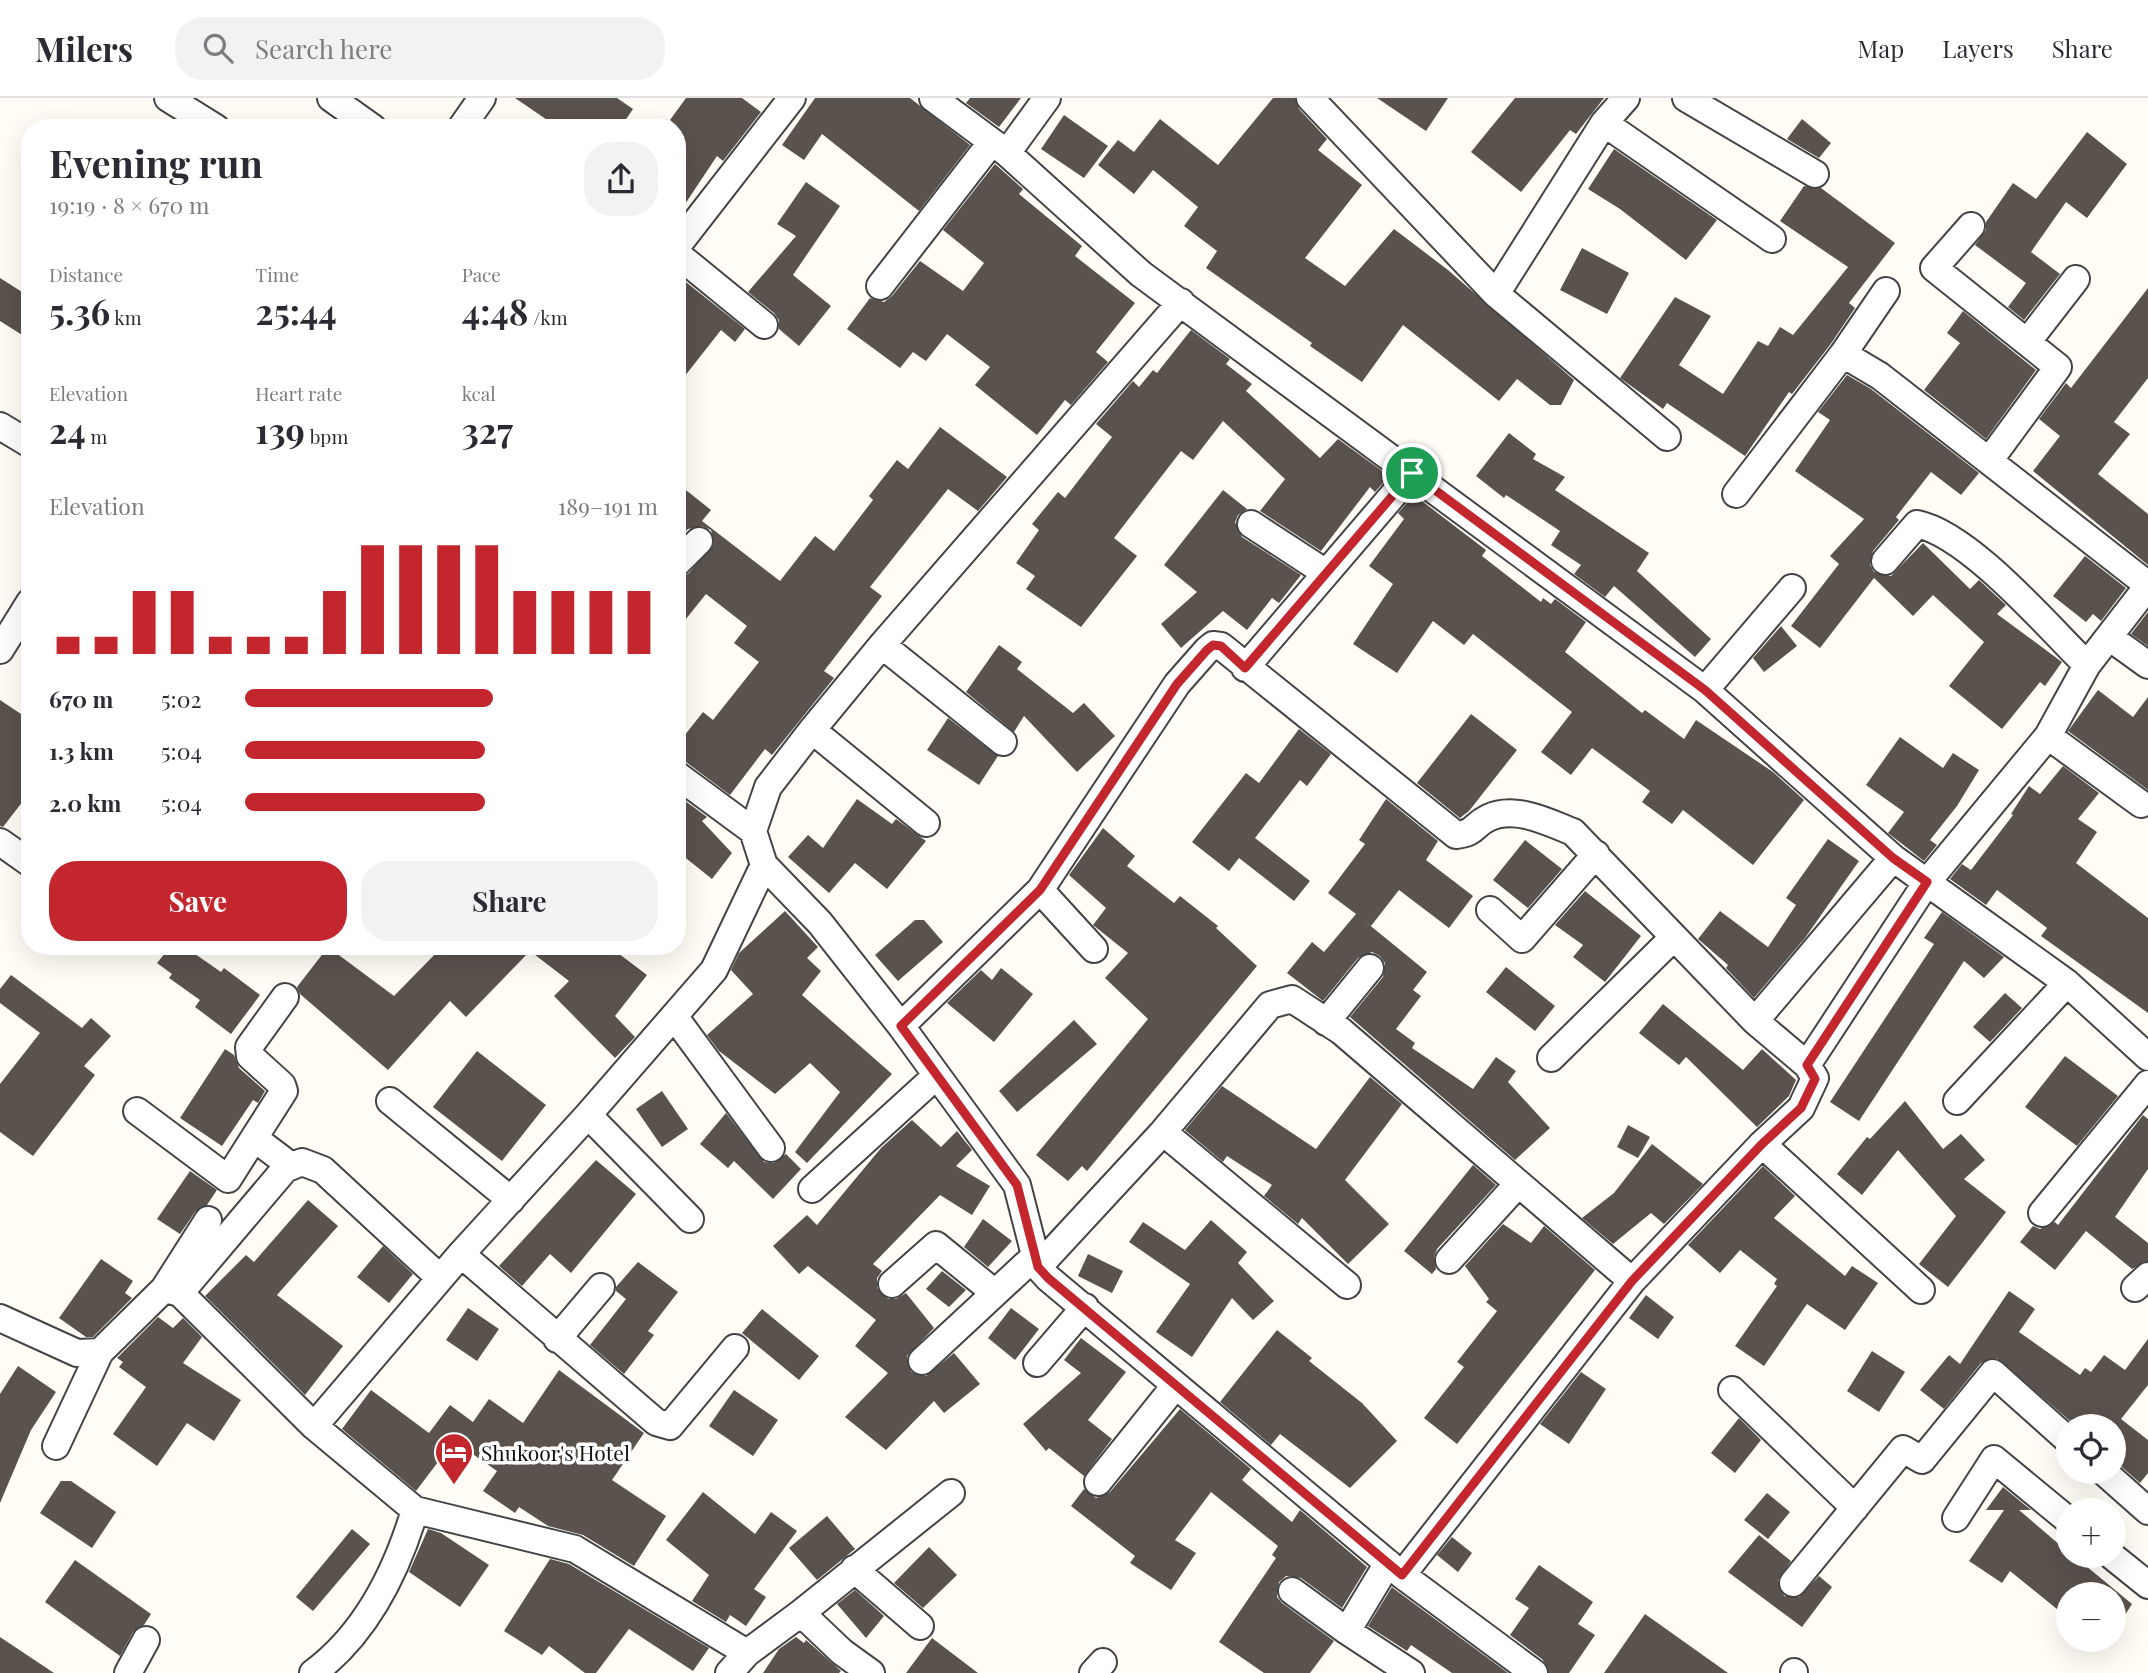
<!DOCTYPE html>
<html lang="en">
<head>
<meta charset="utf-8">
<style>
	:root { --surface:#fff; --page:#f2f2f3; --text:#2b2b33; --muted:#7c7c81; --line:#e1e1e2; --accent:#c4262e }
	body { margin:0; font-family:"Playfair Display",serif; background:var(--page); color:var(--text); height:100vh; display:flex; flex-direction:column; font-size:26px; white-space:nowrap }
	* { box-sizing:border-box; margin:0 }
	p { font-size:23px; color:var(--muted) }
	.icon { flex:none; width:38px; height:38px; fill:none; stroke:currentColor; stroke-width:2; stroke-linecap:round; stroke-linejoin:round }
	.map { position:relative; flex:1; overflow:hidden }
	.sheet { position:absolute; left:21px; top:21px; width:665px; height:836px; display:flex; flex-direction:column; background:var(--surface); border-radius:28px; box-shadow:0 7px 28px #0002 }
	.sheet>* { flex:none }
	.buttons { position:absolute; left:2056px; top:1316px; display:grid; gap:14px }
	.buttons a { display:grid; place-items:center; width:70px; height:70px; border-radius:50%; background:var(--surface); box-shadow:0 7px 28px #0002; font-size:35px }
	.pin { position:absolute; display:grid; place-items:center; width:60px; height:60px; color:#fff; margin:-30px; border:4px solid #fff; border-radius:50%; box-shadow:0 2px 7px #0007 }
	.round { display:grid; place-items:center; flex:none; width:74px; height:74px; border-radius:28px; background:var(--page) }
	.head { display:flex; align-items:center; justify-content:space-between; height:119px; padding:0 28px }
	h1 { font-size:38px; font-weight:700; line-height:52px }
	.metrics { display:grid; grid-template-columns:repeat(3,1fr); gap:10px; height:119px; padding:7px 28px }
	.metrics div { display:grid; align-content:center }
	.metrics b { font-size:35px; font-weight:700 }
	.metrics small { font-size:19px; font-weight:400 }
	.metrics p { font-size:19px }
	.chart { height:196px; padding:14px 28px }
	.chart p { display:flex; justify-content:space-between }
	.chart svg { width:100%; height:126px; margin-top:7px; stroke:var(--accent); stroke-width:6 }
	.primary-button { display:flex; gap:14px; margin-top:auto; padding:14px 28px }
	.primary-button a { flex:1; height:80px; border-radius:28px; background:var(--accent); color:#fff; font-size:28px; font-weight:700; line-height:80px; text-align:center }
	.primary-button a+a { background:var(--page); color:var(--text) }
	ul { padding:0 28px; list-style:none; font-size:23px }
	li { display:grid; grid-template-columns:112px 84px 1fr; align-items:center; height:52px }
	li i { height:18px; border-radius:9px; background:var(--accent) }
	header { display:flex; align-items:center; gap:42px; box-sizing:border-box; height:98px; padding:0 35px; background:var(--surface); border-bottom:2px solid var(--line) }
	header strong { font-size:33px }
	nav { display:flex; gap:38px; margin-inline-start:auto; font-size:24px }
	.search { width:490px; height:63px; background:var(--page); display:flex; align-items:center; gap:18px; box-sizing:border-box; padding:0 24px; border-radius:28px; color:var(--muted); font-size:26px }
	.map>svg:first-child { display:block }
	.building { fill:#5a524d }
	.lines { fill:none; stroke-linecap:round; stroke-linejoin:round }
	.street-casing { stroke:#444; stroke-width:30 }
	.street { stroke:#fff; stroke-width:26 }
	.route-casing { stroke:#fff; stroke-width:14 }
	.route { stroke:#c4262e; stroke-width:9 }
	.labels { text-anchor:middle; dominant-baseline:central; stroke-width:7; stroke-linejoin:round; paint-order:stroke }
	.poi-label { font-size:21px; fill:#111; stroke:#fff; text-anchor:start }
</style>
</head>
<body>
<header>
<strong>Milers</strong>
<div class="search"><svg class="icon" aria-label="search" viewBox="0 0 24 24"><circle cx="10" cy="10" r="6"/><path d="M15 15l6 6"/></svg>Search here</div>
<nav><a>Map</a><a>Layers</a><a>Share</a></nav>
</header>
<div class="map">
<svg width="2148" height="1575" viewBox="0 0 2148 1575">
	<rect width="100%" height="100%" fill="#fffdf5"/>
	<path class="building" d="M515,0H617L633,11L620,30H559Z
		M686,0H742L761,14L723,63L717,58L677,118V28L670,22Z
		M815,0H910L970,47L919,113L822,36L804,62L782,47Z
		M970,0H1021L999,29L966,5Z
		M1273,0H1295L1299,11L1327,41L1318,52L1362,87L1305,160L1345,188L1394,131L1448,172L1574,282L1561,307H1550L1517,281L1499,303L1403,227L1362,284L1310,248L1312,245L1206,170L1217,153L1184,128L1198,109L1153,72L1134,96L1098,67L1118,42L1134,54L1160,21L1218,67Z
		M1377,0H1448L1426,33Z
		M1515,0H1604L1576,36L1570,32L1521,94L1471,54Z
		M1064,17L1108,48L1084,80L1041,51Z
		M1802,21L1831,45L1819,60L1787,41Z
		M2087,34L2127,66L2087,120L2066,104L2031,154L2060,176L2024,222L2008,209L2026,185L1975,147L1986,132V124L2013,85L2036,101Z
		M1614,51L1717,122L1686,162L1620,111L1588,91Z
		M995,66L1023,91L1019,96L1082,148L1075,158L1135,205L1096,254L1108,264L1071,307L1065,302L1037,337L975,287L990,269L947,236L926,263L913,254L900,270L847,231L870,200L884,204L892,198L920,163L963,193L984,165L943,132Z
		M806,84L840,108L793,177L831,208L799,248L779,231V222L774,215L748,194L796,138L777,126Z
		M1804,88L1821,90L1895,145L1849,205L1855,210L1830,247L1792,296L1789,294L1745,358L1667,305L1663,311L1620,280L1675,199L1711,218L1679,267L1723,296L1758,243L1768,248L1780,229L1793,237L1848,169L1780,123Z
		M1582,150L1629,175L1607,216L1560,192Z
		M677,177L745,231L735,244L721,232L677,288Z
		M0,180L30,199V242L0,223Z
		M2148,190V280L2114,324L2130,336L2098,376L2148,416V467L2033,373L2060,338L2039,321L2066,285L2071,290Z
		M1963,213L2036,272L1986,341L1924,292L1960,245L1947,235Z
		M1191,232L1230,261L1226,266L1252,286L1246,293L1320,360L1338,341L1389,378L1375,394L1370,389L1321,453L1260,413L1285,381L1223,323L1193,362L1181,353L1114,440L1137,458L1081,529L1026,491L1035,478L1016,465L1039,432L1032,426L1058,394L1065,400L1112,339L1096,326L1133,283L1139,289L1153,272L1157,275Z
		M1847,277L1871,291L1979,375L1961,397L1931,374L1896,419L1899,422L1873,453L1870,467L1874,474L1891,478L1923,445L1970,491L1979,482L2006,507L1997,516L2062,564L2045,588L2040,584L2002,631L1949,588L1984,544L1933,497L1913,518L1874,480L1820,550L1791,528L1839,466L1830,458L1864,421L1795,373L1830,322L1818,314Z
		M940,329L1007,379L978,413L948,391L870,489L882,498L824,573L834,580L772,657L765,651L730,697L686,664L677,661V647L703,614L713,622L759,564L734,545L747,528L706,496L677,532V480L688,476L714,446L711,432L702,428L688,431L677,442V385L711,412L702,423L780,483L815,438L834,453L873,402L869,398L897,362L908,371Z
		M1509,335L1536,356L1533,361L1565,379L1555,392L1649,455L1637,473L1711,541L1695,559L1614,488L1605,499L1574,476L1581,467L1551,447L1560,433L1506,397L1504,400L1476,378Z
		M1223,392L1247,411L1238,417L1235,424L1242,439L1301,477L1279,505L1272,500L1247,532L1223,513L1181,550L1161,526L1197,494L1164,467Z
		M1414,397L1486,452L1482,458L1541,504L1543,500L1551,506L1555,501L1586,524L1565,554L1642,615L1645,612L1684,641L1696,622L1773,674L1804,702L1753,767L1683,712L1672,726L1642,704L1650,693L1592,650L1571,677L1541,654L1572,614L1473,536L1464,547L1433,523L1397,575L1353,546L1393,486L1369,468L1404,421L1398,415Z
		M2085,458L2126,490L2101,523L2093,516L2086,524L2053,498Z
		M2148,514V548L2131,536Z
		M1781,528L1797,548L1764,574L1753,560Z
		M999,547L1022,564L1017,571L1073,615L1084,605L1115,638L1077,674L1024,618L1014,634L966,594Z
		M2098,592L2133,619L2148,599V692L2068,633Z
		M0,602L30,622V694L3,729L0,728Z
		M1471,616L1517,652L1469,713L1460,720L1417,685Z
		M948,620L998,658L979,687L927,652Z
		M1299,631L1331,656L1307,688L1300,682L1255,740L1310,783L1294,803L1239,760L1229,773L1192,744L1246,675L1259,685Z
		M1900,639L1943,670L1953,655L1979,672L1957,708L1930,742L1937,747L1924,763L1888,735L1904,714L1866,687Z
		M2063,668L2099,695L2078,721L2097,734L2076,765L2148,820V915L2041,838L2047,830L1997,792L1986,807L1950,781L1962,766L1971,772L2013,717L2011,716L2029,688L2040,696Z
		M677,697L707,719L702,723L732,755L712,781L677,753Z
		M857,701L892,726L896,721L926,743L887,791L855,765L829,795L788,759L808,737L823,750Z
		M1386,701L1438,743L1426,762L1473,798L1449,830L1399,792L1371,828L1361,820L1427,874L1413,892L1421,898L1396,931L1415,945L1412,950L1473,991L1496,959L1516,973L1508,984L1550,1030L1515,1062L1350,919L1383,879L1385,865L1380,858L1372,854L1358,860L1323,903L1287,875L1312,844L1324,854L1356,816L1328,795L1365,746L1359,742Z
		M1103,730L1135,758L1127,768L1174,805L1180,798L1218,828L1216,830L1257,868L1087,1073L1082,1068L1068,1083L1036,1057L1148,921L1105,880L1128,855L1093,827L1106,810L1069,777Z
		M1828,741L1859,763L1805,840L1754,900L1726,870L1728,867L1698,841L1720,813L1768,849L1796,807L1786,800Z
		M1525,742L1562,771L1528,810L1493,782Z
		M1585,793L1641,838L1605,884L1573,859L1583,847L1555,827Z
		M785,813L818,849L807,860L821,873L802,897L892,976L807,1065L795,1054L840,994L810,965L775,996L719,953L707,937L753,896L731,872L739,855Z
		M1942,814L2004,859L1984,880L1964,863L1859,1023L1830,1004L1934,846L1924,840Z
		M915,822H924L943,844L898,883L875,857Z
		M170,849H185L221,874L224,870L260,897L231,936L195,909L200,902L169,880L172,876L157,865Z
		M328,849L394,898L442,849H610L647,877L615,918L635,939L615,960L554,898L569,883L530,853L466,919L450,903L388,972L300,896L297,889Z
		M1506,869L1555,908L1535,933L1486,894Z
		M1001,870L1033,896L994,944L947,905L981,872L992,882Z
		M11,877L82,930L91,920L111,938L84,968L95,977L33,1058L0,1034V986L40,935L0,905V891Z
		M2005,895L2022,910L1990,944L1973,929Z
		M1663,906L1743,972L1762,951L1796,982L1789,998L1757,1029L1686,959L1679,967L1639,935Z
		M1074,922L1097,946L1017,1014L999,993Z
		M225,951L234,957L239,970L265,993L258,1005L253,1002L222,1048L180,1020Z
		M477,953L546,1007L502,1063L433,1009Z
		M2065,958L2118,998L2077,1048L2025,1009Z
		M1370,979L1402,1006L1345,1082L1389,1126L1348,1166L1302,1120L1298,1126L1264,1098L1272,1087L1227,1058L1223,1064L1185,1032L1222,988L1316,1051Z
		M662,993L688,1031L662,1049L636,1011Z
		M1905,1003L1943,1051L1961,1036L1985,1062L1964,1081L2006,1114L1948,1189L1919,1166L1956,1118L1898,1052L1862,1097L1837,1076L1867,1039L1870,1041Z
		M726,1015L764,1064L773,1065L786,1056L801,1071L773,1101L734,1063L728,1070L700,1046Z
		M2143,1017L2148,1021V1071L2115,1119L2148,1145V1163L2132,1171L2086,1133L2055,1172L2020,1144L2033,1128L2040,1131L2055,1124L2058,1127Z
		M912,1022L941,1049L957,1033L972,1052L956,1068L990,1088L972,1117L940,1097L873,1166L882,1173L877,1180V1190L888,1201H896L906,1195L934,1230L907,1258L911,1274L926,1278L954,1255L980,1286L944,1315L934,1303L886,1352L845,1319L888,1275L855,1248L876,1222L808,1168L799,1176L773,1148L807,1117L817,1127L881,1050Z
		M1628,1027L1650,1039L1638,1060L1617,1049Z
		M1652,1046L1703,1086L1664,1126L1651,1115L1613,1146L1582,1120L1614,1095Z
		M596,1062L636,1096L571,1175L550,1156L522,1188L499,1168Z
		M1473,1067L1496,1087L1437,1151L1434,1159L1436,1171L1432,1176L1404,1153Z
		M1763,1068L1795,1098L1774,1120L1845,1178L1852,1168L1878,1185L1845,1232L1807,1206L1764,1268L1735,1248L1777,1188L1774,1186L1777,1181L1740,1152L1720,1175L1688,1147Z
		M190,1073L217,1092L207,1107L195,1114L180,1136L157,1121Z
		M308,1102L338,1128L277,1197L343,1248L305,1297L205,1198L246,1157L254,1164Z
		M983,1121L1012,1143L988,1169L964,1149Z
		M1211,1122L1247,1154L1238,1165L1274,1203L1253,1222L1232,1200L1192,1259L1156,1234L1190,1186L1129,1144L1143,1124L1185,1152Z
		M1503,1126L1531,1145L1544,1128L1595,1172L1457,1346L1424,1320L1464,1269L1457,1264L1497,1213L1486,1204L1489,1201L1465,1168Z
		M383,1148L413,1176L389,1205L357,1179Z
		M1088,1156L1123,1173L1112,1195L1078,1178Z
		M101,1161L133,1183L125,1195L132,1200L93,1239H86L59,1220Z
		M638,1164L678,1194L648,1233L654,1237L624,1276L590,1247L626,1201L616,1193V1189Z
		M942,1173L966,1192L949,1209L926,1191Z
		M2009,1193L2035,1211L2019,1234L2080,1277L2085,1270L2091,1274L2104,1257L2125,1272L2148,1241V1287L2121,1321L2148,1342V1375L2140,1385L2114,1362V1328H2076L1997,1260L1981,1265L1944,1311L1920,1292L1949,1257L1960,1266Z
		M1646,1197L1674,1219L1658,1241L1629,1220Z
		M468,1210L499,1231L477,1263L446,1242Z
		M1011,1210L1039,1231L1015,1262L988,1240Z
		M762,1211L819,1258L799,1282L742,1235Z
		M158,1219L173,1230L183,1220L202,1239L183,1265L241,1302L214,1343L187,1325L157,1368L113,1336L146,1289L119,1269L123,1264L117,1260Z
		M1277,1232L1312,1260L1309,1263L1362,1305L1397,1343L1350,1390L1280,1336L1271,1347L1220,1304Z
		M1081,1240L1126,1274L1088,1322L1112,1341L1084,1378L1049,1350L1046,1353L1023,1326L1081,1275L1064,1262Z
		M1872,1253L1905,1274L1879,1314L1847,1293Z
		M18,1268L56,1294L31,1332L0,1405V1296Z
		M559,1272L644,1335L612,1382L666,1418L634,1468L583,1437L548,1428L519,1409L515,1415L483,1393L497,1373L454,1343L416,1393L342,1331L371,1292L429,1335L450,1307L473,1324L489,1301L523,1325Z
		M1581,1274L1606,1291L1569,1346L1540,1326Z
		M734,1292L778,1322L753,1358L709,1328Z
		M1180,1311L1251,1371L1242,1382L1292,1424L1300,1412L1367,1469L1342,1510L1301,1480L1286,1478L1279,1484L1277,1499L1282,1505L1334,1543L1310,1575H1264L1219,1544L1276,1460L1272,1457L1278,1448L1211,1394L1175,1442L1196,1455L1171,1492L1130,1465L1135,1458L1071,1408L1084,1391L1096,1400L1110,1394Z
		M1739,1320L1761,1342L1735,1375L1711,1355Z
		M61,1383H71L116,1414L92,1450L40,1415Z
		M2003,1389L2031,1412H2019L2068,1454V1458H2074L2132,1506L2114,1534V1496H2068V1520L2010,1473L2002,1485L1969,1463L2004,1412H1986Z
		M703,1394L755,1436L771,1414L797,1433L754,1491L766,1499L746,1528L730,1517L726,1524L692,1503L709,1477L666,1442Z
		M1767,1395L1790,1414L1768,1441L1744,1422Z
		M827,1418L855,1451L817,1482L789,1450Z
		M352,1431L370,1446L313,1513L296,1499Z
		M428,1431L441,1435L489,1467L460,1509L409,1474Z
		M1759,1437L1791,1463L1778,1482L1784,1498L1799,1499L1819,1478L1832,1489L1802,1529L1728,1474Z
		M1452,1439L1472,1455L1458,1474L1437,1457Z
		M929,1449L957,1477L923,1510L894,1485Z
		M550,1461L569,1466L709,1550L693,1573L629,1531L596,1575H585L549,1548L542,1557L504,1533Z
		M75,1462L151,1516L144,1527L133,1534L120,1558L45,1504Z
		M1539,1467L1593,1504L1578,1526L1595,1537L1569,1575H1549L1543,1562L1510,1537L1529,1510L1515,1501Z
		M1392,1489L1393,1490L1508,1575H1452L1411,1547L1407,1553L1368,1528Z
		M855,1492L884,1518L866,1540L837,1506Z
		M1645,1516L1728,1575H1604Z
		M0,1539L54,1575H0Z
		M796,1539L804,1545L806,1542L841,1573L839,1575H763L779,1551Z
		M932,1540L978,1575H906Z"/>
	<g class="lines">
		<defs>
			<path id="street" d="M168,0L216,30
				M331,0L373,30
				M933,0L1007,55L1141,176L1705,592L1893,760L2067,885L2148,959
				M1310,0L1496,196L1604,25L1626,0
				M1686,0L1815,76
				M1604,25L1772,141
				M461,30L482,0
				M1007,55L1047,0
				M1971,128L1934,170L2058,269L1989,363
				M677,148L792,0
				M677,156L764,227
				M880,188L991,45
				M1496,196L1667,339
				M2028,243L2076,181
				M1843,256L1886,193
				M0,328L30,346
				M1736,396L1843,256L1880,278L2148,487
				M1251,426L1326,475
				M1885,463L1917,426C1970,437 2047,528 2087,567
				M677,465L699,443
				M2109,539L2148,567
				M882,547L1003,644
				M0,552L30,504
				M1245,570L1412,375
				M1705,592L1792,490
				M812,632L926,725
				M2048,638L2141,706
				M677,677L753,733L764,767L820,825L901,928L1017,1087L1038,1169L1048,1180L1402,1477L1534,1575
				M753,733L768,689L812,632L882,547L1181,204
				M0,744L30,765
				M1040,792L1094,851
				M1490,812L1522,841L1596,756
				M285,899L249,949L250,958L282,987L284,993L254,1040L291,1068
				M674,918L771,1050
				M1755,923L1893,760
				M1326,924L1370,870
				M901,928L1040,792L1177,586L1207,552L1213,547L1221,548L1456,737C1476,735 1473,727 1488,720C1515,707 1548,724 1573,734L1755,923L1807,967L1815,980L1801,1010L1762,1046L1632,1183L1402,1477
				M1551,960L1674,839
				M1807,967L1927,784L2048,638L2087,567L2148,488
				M390,1003L511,1102
				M1957,1003L2067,885
				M137,1013L228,1081L254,1040
				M588,1017L690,1121
				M1163,1034L1347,1187
				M1762,1046L1921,1192
				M812,1091L935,979
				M2042,1115L2148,986
				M461,1156L656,1324L670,1328L735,1250
				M1449,1162L1517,1087
				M1038,1169L1163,1034L1270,907L1292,901L1341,933L1632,1183
				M892,1186L936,1147L995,1195
				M2135,1190L2148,1178
				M164,1191L208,1122
				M180,1195L285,1071L302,1064L323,1072L440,1180
				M0,1220L77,1255L100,1254L164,1191L180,1195L314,1328L415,1412L575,1451L747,1555
				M557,1241L601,1189
				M922,1263L1035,1158
				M1037,1265L1085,1209
				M1732,1292L1855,1410
				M314,1328L461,1156L588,1017L714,872L764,767
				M56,1348L100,1254
				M2104,1374L2148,1413
				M1098,1384L1175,1288
				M1956,1420L1994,1361L2068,1422
				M2112,1458L2148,1487
				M1388,1465L1347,1533L1411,1575
				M854,1471L920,1528
				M1793,1485L1903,1351L1922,1362L1993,1275L2068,1342
				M1292,1493L1347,1533
				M801,1515L951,1395
				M128,1575L146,1542
				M313,1575C366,1536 397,1472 415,1412
				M729,1575L747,1555L801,1515L842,1554L871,1575
				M1093,1575L1103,1564
				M1794,1575V1574"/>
		</defs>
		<use href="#street" class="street-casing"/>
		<use href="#street" class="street"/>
	</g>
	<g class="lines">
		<defs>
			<path id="route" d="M1412,375L1705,592L1893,760L1927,784L1807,967L1815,981L1801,1010L1762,1046L1632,1183L1402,1477L1048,1180L1038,1169L1017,1087L901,928L1040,792L1177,586L1207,552L1213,547L1221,548L1245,570Z"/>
		</defs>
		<use href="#route" class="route-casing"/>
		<use href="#route" class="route"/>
	</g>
	<defs>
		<symbol id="hotel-pin" viewBox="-11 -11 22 30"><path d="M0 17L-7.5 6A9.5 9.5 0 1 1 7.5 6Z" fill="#c4262e" stroke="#fff"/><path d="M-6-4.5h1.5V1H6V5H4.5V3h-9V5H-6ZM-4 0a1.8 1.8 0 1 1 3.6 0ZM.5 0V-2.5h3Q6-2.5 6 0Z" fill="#fff"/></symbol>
	</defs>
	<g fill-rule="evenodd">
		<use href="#hotel-pin" x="432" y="1332" width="44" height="60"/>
	</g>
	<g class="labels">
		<g class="poi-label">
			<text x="481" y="1354">Shukoor's Hotel</text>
		</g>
	</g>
</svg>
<div class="buttons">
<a><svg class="icon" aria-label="locate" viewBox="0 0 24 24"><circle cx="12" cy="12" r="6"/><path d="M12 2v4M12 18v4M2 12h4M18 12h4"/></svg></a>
<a>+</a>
<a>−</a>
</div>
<div class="pin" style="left:1412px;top:375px;background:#1e9e55"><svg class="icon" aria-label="arrive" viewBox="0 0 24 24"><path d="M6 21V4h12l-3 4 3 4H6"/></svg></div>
<section class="sheet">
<div class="head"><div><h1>Evening run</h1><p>19:19 · 8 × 670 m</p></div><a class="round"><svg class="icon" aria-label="share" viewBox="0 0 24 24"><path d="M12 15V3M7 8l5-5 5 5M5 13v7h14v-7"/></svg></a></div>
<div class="metrics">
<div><p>Distance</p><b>5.36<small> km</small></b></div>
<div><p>Time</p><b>25:44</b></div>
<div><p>Pace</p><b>4:48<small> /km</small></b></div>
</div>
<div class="metrics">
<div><p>Elevation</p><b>24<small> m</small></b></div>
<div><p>Heart rate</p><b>139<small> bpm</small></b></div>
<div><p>kcal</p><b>327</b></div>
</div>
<div class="chart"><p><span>Elevation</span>189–191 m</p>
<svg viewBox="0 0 160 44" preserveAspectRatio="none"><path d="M5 44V38M15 44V38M25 44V22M35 44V22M45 44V38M55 44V38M65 44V38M75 44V22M85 44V6M95 44V6M105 44V6M115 44V6M125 44V22M135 44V22M145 44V22M155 44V22"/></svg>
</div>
<ul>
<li><b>670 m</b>5:02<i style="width:60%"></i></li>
<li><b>1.3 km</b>5:04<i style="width:58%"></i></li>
<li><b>2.0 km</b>5:04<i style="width:58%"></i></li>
</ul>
<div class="primary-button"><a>Save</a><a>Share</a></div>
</section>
</div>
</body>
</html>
